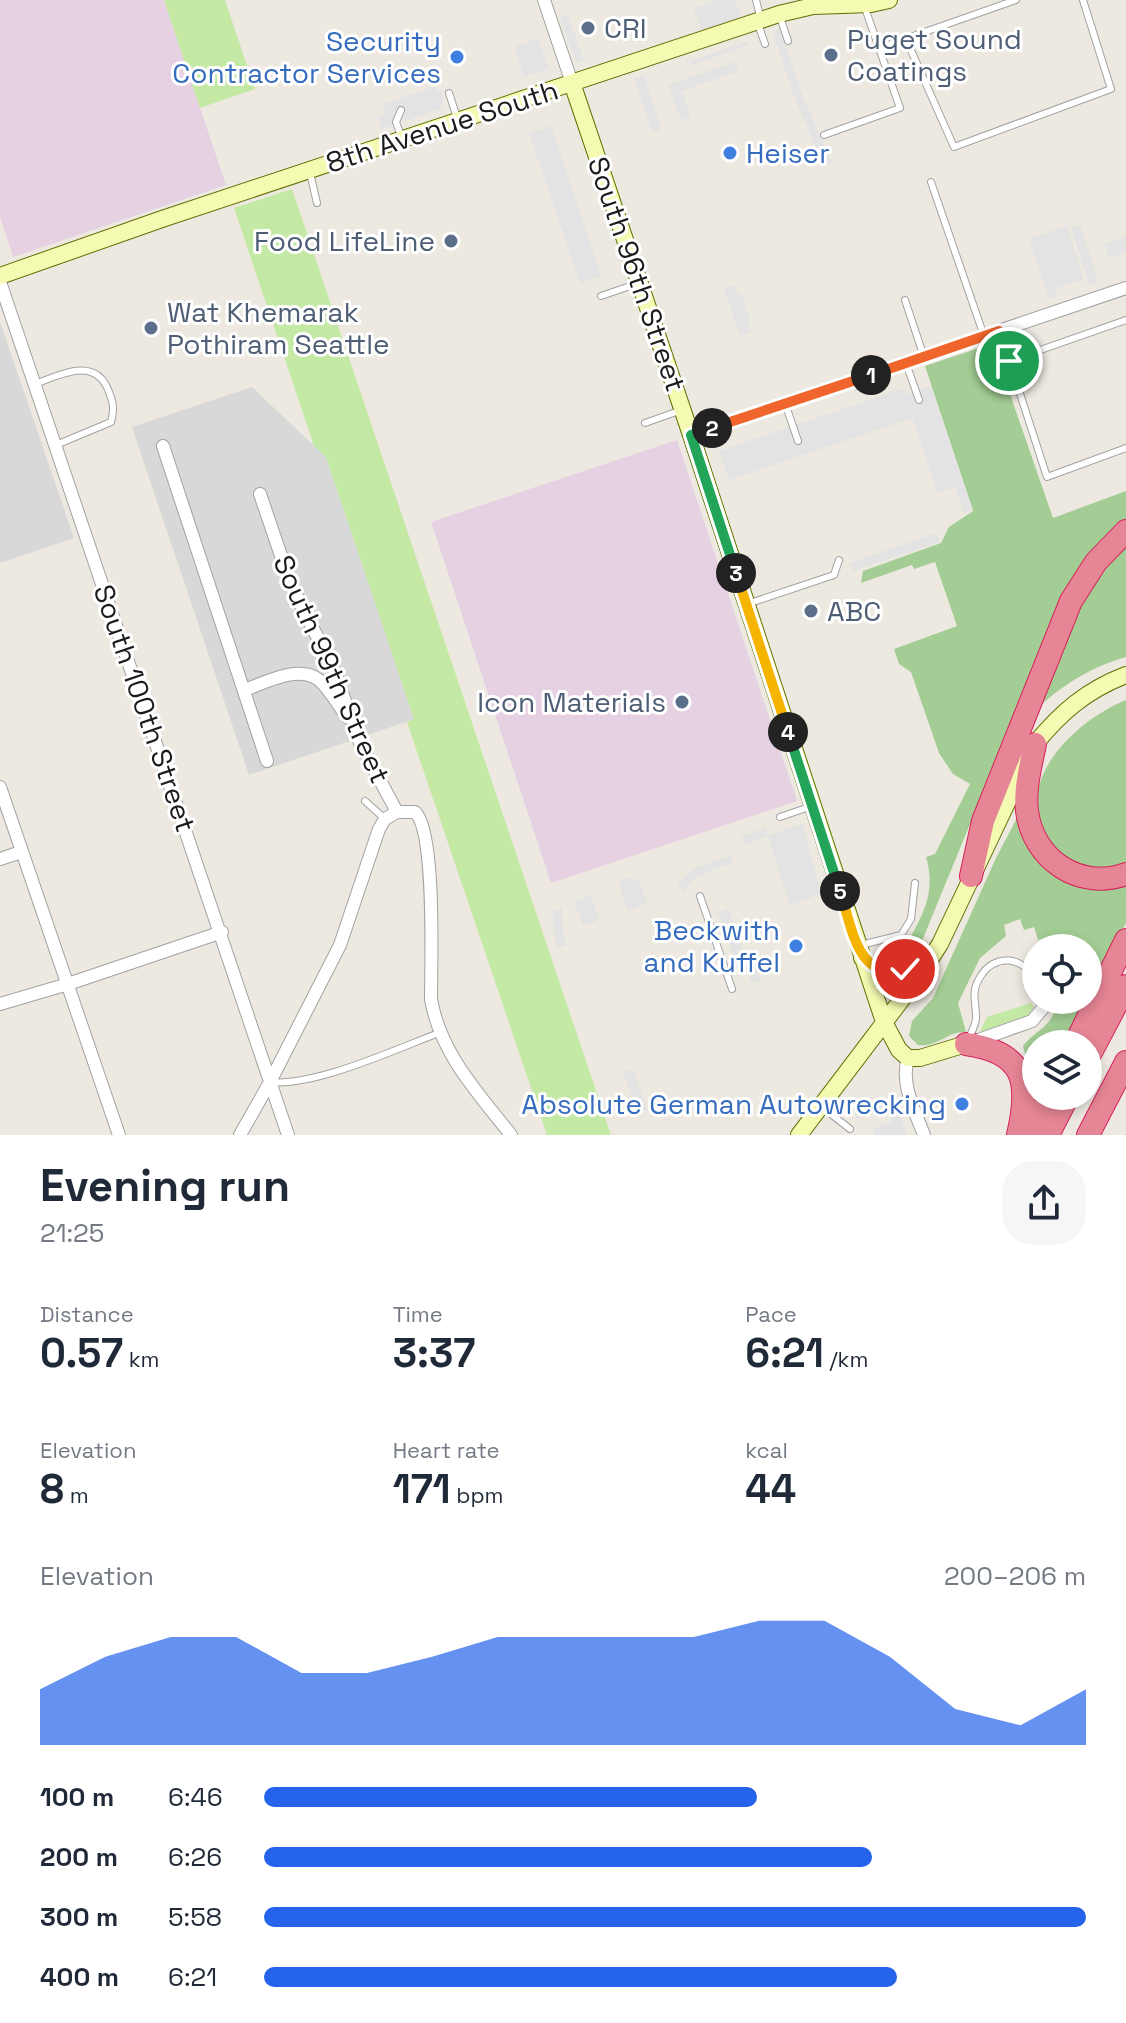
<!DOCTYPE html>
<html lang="en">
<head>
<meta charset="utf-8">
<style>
	:root { --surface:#fff; --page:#f6f6f7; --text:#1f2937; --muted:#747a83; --accent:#2563eb }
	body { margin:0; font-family:"Space Grotesk",sans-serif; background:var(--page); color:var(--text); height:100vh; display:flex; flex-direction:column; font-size:30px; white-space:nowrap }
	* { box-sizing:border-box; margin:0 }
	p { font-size:26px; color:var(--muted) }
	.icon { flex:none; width:44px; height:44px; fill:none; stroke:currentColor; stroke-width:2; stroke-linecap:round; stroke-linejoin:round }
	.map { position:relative; height:1135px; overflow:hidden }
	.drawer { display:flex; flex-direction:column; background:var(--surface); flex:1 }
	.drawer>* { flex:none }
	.buttons { position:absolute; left:1022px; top:934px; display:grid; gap:16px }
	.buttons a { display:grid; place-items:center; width:80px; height:80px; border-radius:50%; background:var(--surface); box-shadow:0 4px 12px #0003; font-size:40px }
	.pin { position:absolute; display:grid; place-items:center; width:68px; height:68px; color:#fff; margin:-34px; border:4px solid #fff; border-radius:50%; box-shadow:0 2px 8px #0007 }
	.km { position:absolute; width:40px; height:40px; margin:-20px; border-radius:50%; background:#222; color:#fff; font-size:22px; line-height:40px; text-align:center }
	.round { display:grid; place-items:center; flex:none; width:84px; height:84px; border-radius:32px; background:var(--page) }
	.head { display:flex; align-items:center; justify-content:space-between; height:136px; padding:0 40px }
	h1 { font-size:44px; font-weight:700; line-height:60px }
	.stats { display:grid; grid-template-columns:repeat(3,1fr); gap:12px; height:136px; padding:8px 40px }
	.stats div { display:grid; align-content:center }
	.stats b { font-size:40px; font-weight:700 }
	.stats small { font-size:22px; font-weight:400 }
	.stats p { font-size:22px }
	.chart { height:224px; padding:16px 40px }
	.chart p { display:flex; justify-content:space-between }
	.chart svg { width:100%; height:144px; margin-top:8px; fill:var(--accent); opacity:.7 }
	ul { padding:0 40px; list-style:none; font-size:26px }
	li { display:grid; grid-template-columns:128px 96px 1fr; align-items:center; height:60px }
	li i { height:20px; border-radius:10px; background:var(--accent) }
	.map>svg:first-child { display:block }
	.residential { fill:#d9d8d8 }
	.industrial { fill:#e6d1e2 }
	.grass { fill:#c4e9a4 }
	.forest { fill:#a3cd94 }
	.parking { fill:#e3e3e3 }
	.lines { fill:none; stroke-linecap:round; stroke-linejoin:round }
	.lane-casing { stroke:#a2a2a2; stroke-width:8 }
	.street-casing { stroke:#a2a2a2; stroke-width:14 }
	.secondary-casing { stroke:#617004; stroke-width:18 }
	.highway-casing { stroke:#d6215a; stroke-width:24 }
	.lane { stroke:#fff; stroke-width:6 }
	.street { stroke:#fff; stroke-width:12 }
	.secondary { stroke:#f4fab1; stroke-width:16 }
	.highway { stroke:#e68595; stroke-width:22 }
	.split-1-casing { stroke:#fff; stroke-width:16 }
	.split-2-casing { stroke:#fff; stroke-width:16 }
	.split-3-casing { stroke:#fff; stroke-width:16 }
	.split-4-casing { stroke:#fff; stroke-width:16 }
	.split-5-casing { stroke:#fff; stroke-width:16 }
	.split-6-casing { stroke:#fff; stroke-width:16 }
	.split-1 { stroke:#f0652b; stroke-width:10 }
	.split-2 { stroke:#f0652b; stroke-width:10 }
	.split-3 { stroke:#22a559; stroke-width:10 }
	.split-4 { stroke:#f5b400; stroke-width:10 }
	.split-5 { stroke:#22a559; stroke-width:10 }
	.split-6 { stroke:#f5b400; stroke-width:10 }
	.service-dot { fill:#5c6f8a; stroke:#fff; stroke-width:3 }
	.shop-dot { fill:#3f7fe0; stroke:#fff; stroke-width:3 }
	.labels { text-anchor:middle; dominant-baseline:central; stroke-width:6; stroke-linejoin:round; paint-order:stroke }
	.service-label { font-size:28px; fill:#4e5e75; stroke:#fff; text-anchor:start }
	.shop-label { font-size:28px; fill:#366cbe; stroke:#fff; text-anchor:end }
	.street-label { font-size:28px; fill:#1b1b1b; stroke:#fff }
</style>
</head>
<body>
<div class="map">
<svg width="1126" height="1135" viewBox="0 0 1126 1135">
	<rect width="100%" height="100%" fill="#ede9e0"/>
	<path class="residential" d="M0,322L74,538L0,563Z
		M252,387L326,457L415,719L249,775L132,427Z"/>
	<path class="industrial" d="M0,0H164L226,185L13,257L0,217Z
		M677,440L797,801L551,883L431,522Z"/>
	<path class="grass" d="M164,0H225L255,89L200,108Z
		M292,189L611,1135H547L407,722L414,719L326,457L314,446L234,208Z
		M1031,1003L1034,1007L1030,1016L980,1032L987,1017Z"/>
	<path class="forest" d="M985,346L994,348L1053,518L1126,491V522L1055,617L922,941L909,960L893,964L888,959L890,953L904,949C921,917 937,895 926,857L935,854L970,784L953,774L939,753L911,672L899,664L894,649L957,626L935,562L914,569L912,565L861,583L863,571L941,543L949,527L973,511L925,366Z
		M1126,544V657C1090,667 1061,686 1033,712L1082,601L1091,584Z
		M1126,700V866C1116,868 1099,873 1089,871C1071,865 1056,853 1046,838C1012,779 1077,720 1126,700Z
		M1018,816L1037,855L1126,883V923L1088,999V948H1054L1050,936L1038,940L1034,927L1024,930L1020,919L1004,925L1006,936L980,958L958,1003L966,1032C948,1031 936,1048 918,1045L909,1036L912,1021L933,998L996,858Z
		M1055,1000H1088L1066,1044H1036V1096H1040L1030,1115L1029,1071L1023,1046C1035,1030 1058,1024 1055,1000Z"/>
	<path class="parking" d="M715,0H735L742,19L702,33L694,8Z
		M568,15L584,60L576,63L560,18Z
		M780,29L801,91L832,163L824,166L793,94L772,31Z
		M538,38L549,69L524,77L514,47Z
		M747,41L748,45L692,65L690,61Z
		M735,62L739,71L682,91L691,117L681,120L668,85Z
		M644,75L661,129L652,132L634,78Z
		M433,87L441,92L444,100L440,109L382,129L378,117L386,114L382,104Z
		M551,126L601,276L580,283L529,134Z
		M1080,225L1098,281L1089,284L1071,228Z
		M1067,226L1084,279L1055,289L1058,296L1049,299L1029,239Z
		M1126,236V252L1109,258L1104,244Z
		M735,285L738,294L741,293L751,321L748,323L751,332L740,336L724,288Z
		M931,386L973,510L964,513L955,487L937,493L912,418L729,480L719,451L904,388L907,395Z
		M937,533L940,542L853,571L850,563Z
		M803,824L821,894L790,905L768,836L745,844L742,836L765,828L769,835Z
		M731,856L733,863L697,876L684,891L677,885L692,869Z
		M630,877L632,881L638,879L647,903L628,911L618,882Z
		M591,895L599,920L583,926L574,901Z
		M562,908L563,934L567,945L558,948L554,937L553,911Z
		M728,908L744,954L752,951L761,980L751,983L741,956L734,958L718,912Z
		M633,1069L647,1110L637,1114L623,1072Z
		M884,1098L888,1108L897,1105L907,1135H875L873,1129L892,1122L887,1108L857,1119L854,1109Z"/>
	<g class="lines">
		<defs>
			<path id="lane" d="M756,0L761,20
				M780,17L788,41
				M758,24L765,44
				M906,39L954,147L1111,89L1083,0
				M879,48L1016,0
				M449,93L458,121
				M824,135L900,108L865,8
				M401,136L396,122L401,110
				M310,173L317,203
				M931,182L984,336
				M601,296L639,283
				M905,300L924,357
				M1000,332L1047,477L1126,448
				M1009,361L1126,320
				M906,363L919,400
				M35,384C62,374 96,356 109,392C114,404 114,410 111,422L56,445
				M785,403L798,441
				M645,423L679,411
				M750,603L834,575L839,560
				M365,801L385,819
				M780,817L812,806
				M700,896L732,989
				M861,945L901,935L911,919L915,883
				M968,1040C971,1033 977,1023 976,1016C976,1002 971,992 979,979C993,952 1026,955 1036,984
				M270,1082C314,1087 396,1049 439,1033
				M822,1107L850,1129"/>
			<path id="street" d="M544,0L572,83
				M0,282L288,1135
				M691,435L1126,288
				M163,446L267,761
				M260,494L291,585L334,670L360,743L397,812H415C436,831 431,965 431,999C440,1053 478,1093 511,1135
				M244,690C265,683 298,664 319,680C330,689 338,705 347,717
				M0,787L119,1135
				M0,859L21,852
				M0,1004L68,984L222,932
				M973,1042L1032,1021L1043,1008
				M908,1058C900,1084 915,1111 924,1135
				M240,1135L270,1082L340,945L379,829L385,819L397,812"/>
			<path id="secondary" d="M572,83L691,435L884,1022L899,1050L908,1058H920L966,1044
				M0,276L162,219L779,14L813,6L871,4L889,0
				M862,958C888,978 904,973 929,956
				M799,1135L918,978L940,944L1035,744C1061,712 1087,690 1126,675"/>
			<path id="highway" d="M1035,744C1031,765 1024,789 1027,811C1033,859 1079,891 1126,874
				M971,876L983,821L1071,601L1096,562L1126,531
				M966,1044C1026,1052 1030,1083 1018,1135
				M1075,1044L1126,940
				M1088,1058L1126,986
				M1030,1135L1049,1096
				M1048,1135L1068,1096
				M1088,1135L1126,1062"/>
		</defs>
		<use href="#lane" class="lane-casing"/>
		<use href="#street" class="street-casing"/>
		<use href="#secondary" class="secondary-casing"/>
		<use href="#highway" class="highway-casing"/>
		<use href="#lane" class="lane"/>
		<use href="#street" class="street"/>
		<use href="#secondary" class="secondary"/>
		<use href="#highway" class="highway"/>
	</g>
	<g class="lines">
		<defs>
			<path id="split-1" d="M871,375L999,331L1009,361"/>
			<path id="split-2" d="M712,428L871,375"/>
			<path id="split-3" d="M712,428L691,435L736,573"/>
			<path id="split-4" d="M736,573L788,732"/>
			<path id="split-5" d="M788,732L840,891"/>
			<path id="split-6" d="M840,891C852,925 856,982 905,969"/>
		</defs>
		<use href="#split-1" class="split-1-casing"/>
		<use href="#split-2" class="split-2-casing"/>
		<use href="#split-3" class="split-3-casing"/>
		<use href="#split-4" class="split-4-casing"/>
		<use href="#split-5" class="split-5-casing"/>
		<use href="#split-6" class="split-6-casing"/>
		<use href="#split-1" class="split-1"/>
		<use href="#split-2" class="split-2"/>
		<use href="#split-3" class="split-3"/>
		<use href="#split-4" class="split-4"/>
		<use href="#split-5" class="split-5"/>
		<use href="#split-6" class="split-6"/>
	</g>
	<g class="service-dot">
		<circle cx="588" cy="28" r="8"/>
		<circle cx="831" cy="55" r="8"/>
		<circle cx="451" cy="241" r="8"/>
		<circle cx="151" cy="328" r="8"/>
		<circle cx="811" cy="611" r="8"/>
		<circle cx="682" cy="702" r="8"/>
	</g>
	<g class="shop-dot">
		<circle cx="457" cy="57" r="8"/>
		<circle cx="730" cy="153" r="8"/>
		<circle cx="796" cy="946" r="8"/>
		<circle cx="962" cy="1104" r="8"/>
	</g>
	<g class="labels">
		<g class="service-label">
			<text x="604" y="28">CRI</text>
			<text x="847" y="39">Puget Sound<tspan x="847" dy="32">Coatings</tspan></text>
			<text x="435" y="241" text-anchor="end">Food LifeLine</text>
			<text x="167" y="312">Wat Khemarak<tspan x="167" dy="32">Pothiram Seattle</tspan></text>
			<text x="827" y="611">ABC</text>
			<text x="666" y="702" text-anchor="end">Icon Materials</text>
		</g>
		<g class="shop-label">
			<text x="441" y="41">Security<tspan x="441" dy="32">Contractor Services</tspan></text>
			<text x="746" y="153" text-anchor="start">Heiser</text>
			<text x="780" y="930">Beckwith<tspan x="780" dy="32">and Kuffel</tspan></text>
			<text x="946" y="1104">Absolute German Autowrecking</text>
		</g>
		<g class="street-label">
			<text transform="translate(442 126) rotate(-18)">8th Avenue South</text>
			<text transform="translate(637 274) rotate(71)">South 96th Street</text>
			<text transform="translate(332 669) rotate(66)">South 99th Street</text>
			<text transform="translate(145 708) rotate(71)">South 100th Street</text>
		</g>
	</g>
</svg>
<div class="buttons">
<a><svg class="icon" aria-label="locate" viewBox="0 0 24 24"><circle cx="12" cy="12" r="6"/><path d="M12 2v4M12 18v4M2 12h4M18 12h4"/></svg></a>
<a><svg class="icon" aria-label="layers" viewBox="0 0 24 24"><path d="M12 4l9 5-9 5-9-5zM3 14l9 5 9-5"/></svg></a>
</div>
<div class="pin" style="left:1009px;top:361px;background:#1e9e55"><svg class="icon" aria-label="arrive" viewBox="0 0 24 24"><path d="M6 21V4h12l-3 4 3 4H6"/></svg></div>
<div class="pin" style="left:905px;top:969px;background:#d93025"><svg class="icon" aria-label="check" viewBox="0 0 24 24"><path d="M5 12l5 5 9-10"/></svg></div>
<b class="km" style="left:871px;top:375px">1</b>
<b class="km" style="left:712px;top:428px">2</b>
<b class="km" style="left:736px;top:573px">3</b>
<b class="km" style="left:788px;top:732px">4</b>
<b class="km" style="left:840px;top:891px">5</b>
</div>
<section class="drawer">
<div class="head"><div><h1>Evening run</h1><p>21:25</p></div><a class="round"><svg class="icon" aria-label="share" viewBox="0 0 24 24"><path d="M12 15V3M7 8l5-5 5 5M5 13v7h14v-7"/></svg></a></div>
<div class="stats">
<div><p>Distance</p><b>0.57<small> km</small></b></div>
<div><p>Time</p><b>3:37</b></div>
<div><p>Pace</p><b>6:21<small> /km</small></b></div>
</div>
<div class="stats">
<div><p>Elevation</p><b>8<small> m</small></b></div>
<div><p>Heart rate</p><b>171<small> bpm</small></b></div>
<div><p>kcal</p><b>44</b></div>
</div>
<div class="chart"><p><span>Elevation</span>200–206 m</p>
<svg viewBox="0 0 160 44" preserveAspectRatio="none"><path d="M0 44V27L10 17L20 11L30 11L40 22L50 22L60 17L70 11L80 11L90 11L100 11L110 6L120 6L130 17L140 33L150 38L160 27V44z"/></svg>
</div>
<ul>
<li><b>100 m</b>6:46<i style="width:60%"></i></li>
<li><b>200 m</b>6:26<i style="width:74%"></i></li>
<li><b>300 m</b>5:58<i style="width:100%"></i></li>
<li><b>400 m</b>6:21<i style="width:77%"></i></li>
</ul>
</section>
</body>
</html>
